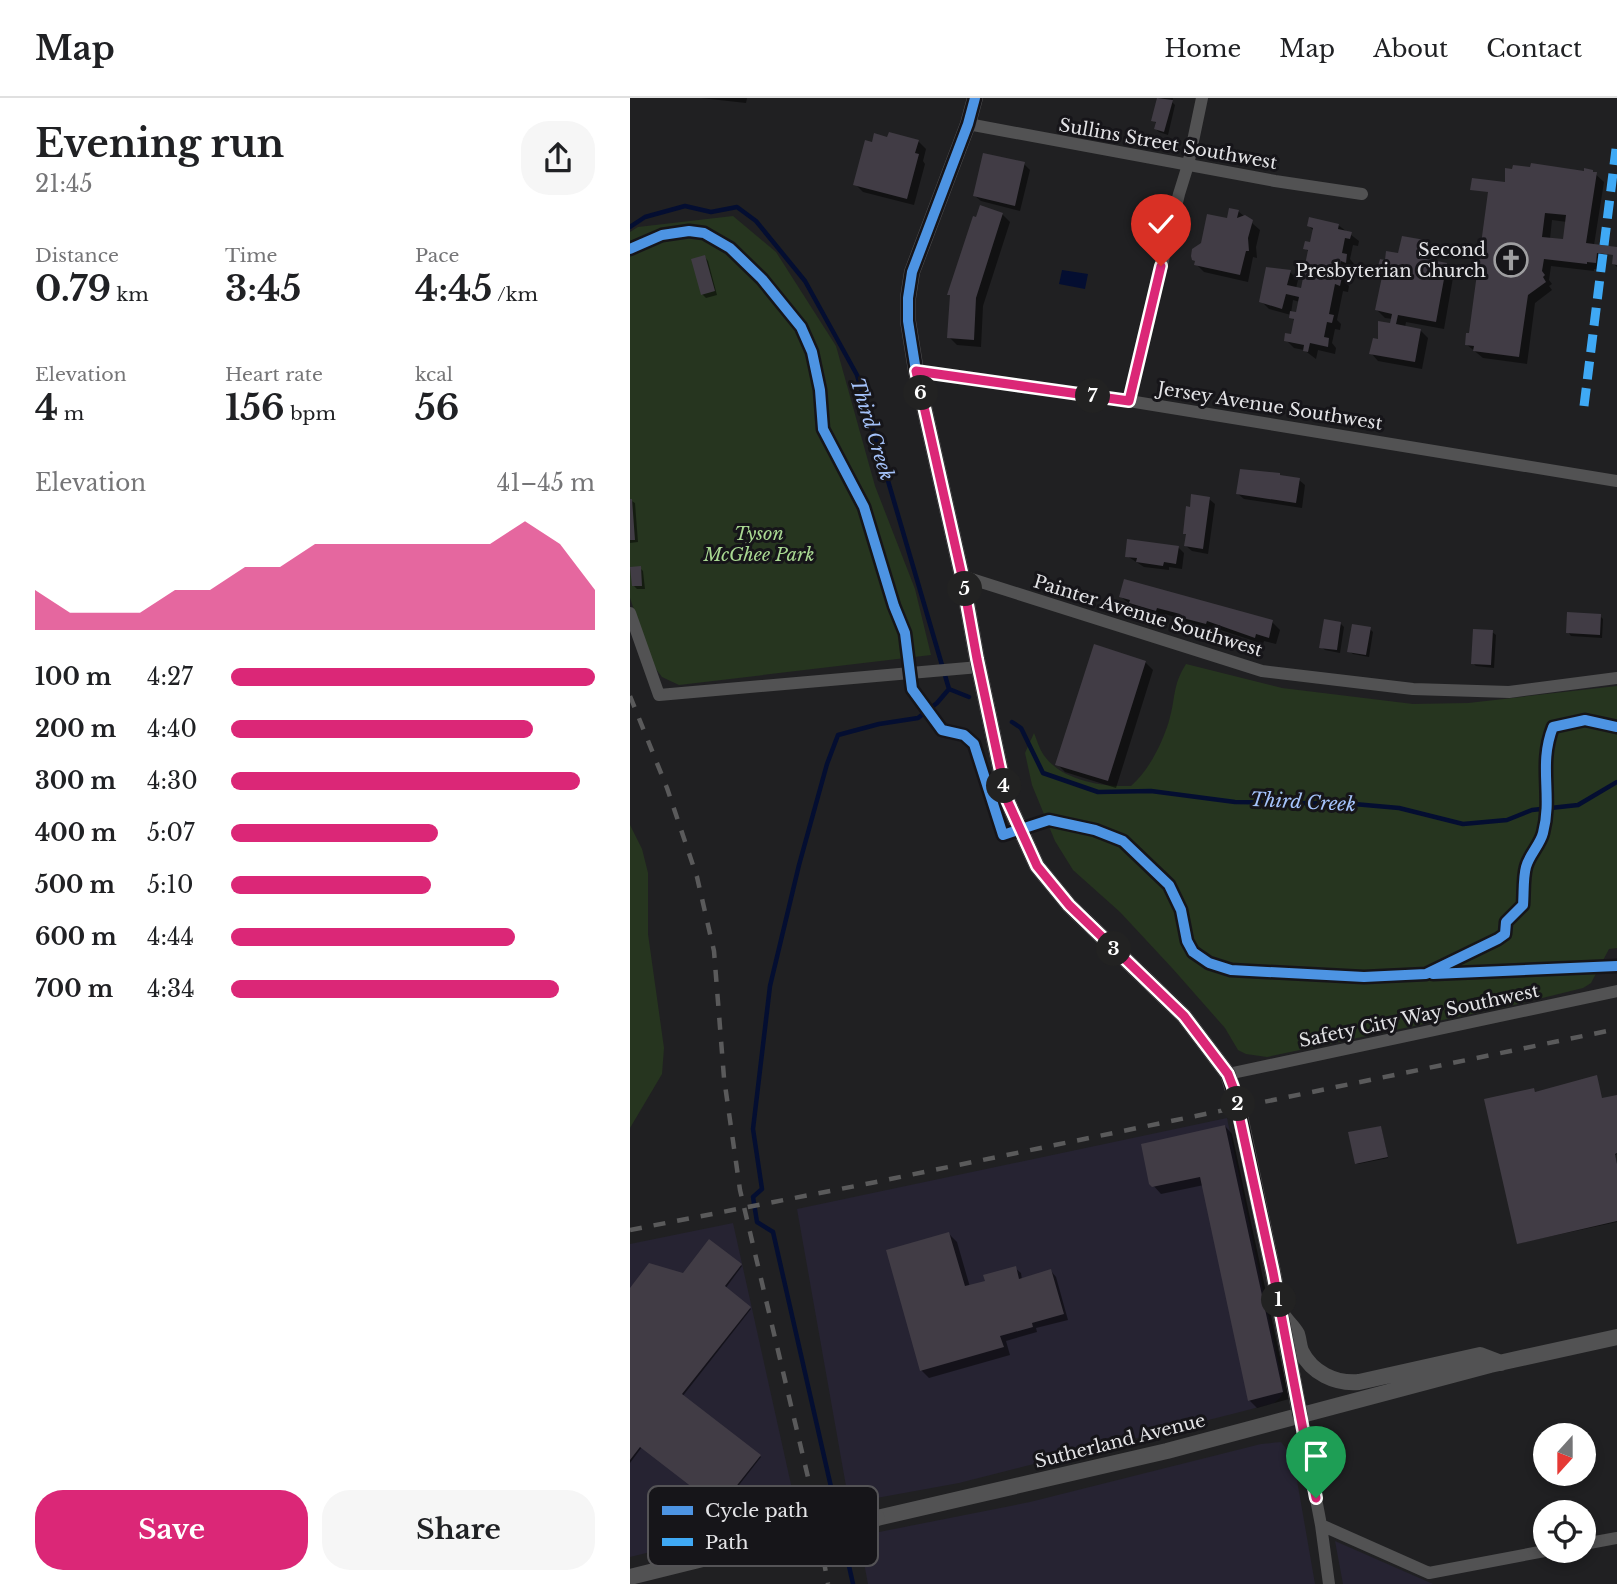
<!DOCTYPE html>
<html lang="en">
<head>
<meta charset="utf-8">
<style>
	:root { --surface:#fff; --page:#f6f6f6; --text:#202124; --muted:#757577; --line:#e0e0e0; --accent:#db2777 }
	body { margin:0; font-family:"Libre Baskerville",serif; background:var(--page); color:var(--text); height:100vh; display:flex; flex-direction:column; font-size:26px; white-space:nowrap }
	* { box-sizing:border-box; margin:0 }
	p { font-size:23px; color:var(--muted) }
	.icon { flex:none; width:38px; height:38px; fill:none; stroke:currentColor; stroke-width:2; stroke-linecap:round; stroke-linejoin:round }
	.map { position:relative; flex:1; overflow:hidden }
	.drawer { display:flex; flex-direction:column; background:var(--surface); width:630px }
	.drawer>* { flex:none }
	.needle { width:46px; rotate:201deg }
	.tools { position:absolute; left:903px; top:1325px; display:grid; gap:14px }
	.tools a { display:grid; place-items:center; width:63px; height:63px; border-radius:50%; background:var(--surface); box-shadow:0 4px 10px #0003; font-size:35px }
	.pin { position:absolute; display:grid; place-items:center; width:60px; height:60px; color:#fff; margin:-72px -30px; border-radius:50% 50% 50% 0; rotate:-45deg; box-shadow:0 0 7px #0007 }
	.pin .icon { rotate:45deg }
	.km { position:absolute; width:35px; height:35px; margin:-18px; border-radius:50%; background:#222; color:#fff; font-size:19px; line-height:35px; text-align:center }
	.round { display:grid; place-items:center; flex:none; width:74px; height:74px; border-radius:28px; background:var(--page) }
	.headline { display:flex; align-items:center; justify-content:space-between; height:119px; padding:0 35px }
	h1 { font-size:38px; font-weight:700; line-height:52px }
	.metrics { display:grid; grid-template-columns:repeat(3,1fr); gap:10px; height:119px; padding:7px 35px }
	.metrics div { display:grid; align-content:center }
	.metrics b { font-size:35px; font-weight:700 }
	.metrics small { font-size:19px; font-weight:400 }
	.metrics p { font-size:19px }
	.chart { height:196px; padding:14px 35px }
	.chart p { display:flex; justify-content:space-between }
	.chart svg { width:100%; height:126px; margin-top:7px; fill:var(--accent); opacity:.7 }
	.primary-button { display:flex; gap:14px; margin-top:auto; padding:14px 35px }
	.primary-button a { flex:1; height:80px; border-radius:28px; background:var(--accent); color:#fff; font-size:28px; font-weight:700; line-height:80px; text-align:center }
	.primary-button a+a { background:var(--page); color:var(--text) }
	ul { padding:0 35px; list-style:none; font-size:23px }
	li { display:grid; grid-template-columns:112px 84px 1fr; align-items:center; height:52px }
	li i { height:18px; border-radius:9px; background:var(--accent) }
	header { display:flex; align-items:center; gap:42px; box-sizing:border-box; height:98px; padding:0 35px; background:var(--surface); border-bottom:2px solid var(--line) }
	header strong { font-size:33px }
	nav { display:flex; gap:38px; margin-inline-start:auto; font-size:24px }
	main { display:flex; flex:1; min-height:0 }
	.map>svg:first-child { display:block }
	.industrial { fill:#262332 }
	.green { fill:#26351f }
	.water { fill:#040e31 }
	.shadow { fill:#0007; fill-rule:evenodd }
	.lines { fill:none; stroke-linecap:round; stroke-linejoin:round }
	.stream { stroke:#040e31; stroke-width:4.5 }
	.building { fill:#413c45; fill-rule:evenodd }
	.minor { stroke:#525253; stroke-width:12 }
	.tertiary { stroke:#525253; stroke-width:16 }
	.rail { stroke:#5a5a5b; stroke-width:4.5; stroke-dasharray:12 12; stroke-linecap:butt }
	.tertiary-bridge { stroke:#525253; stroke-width:16 }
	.quiet { stroke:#3fa9f5; stroke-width:9; stroke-dasharray:18 9; stroke-linecap:butt }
	.cycleway-casing { stroke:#161519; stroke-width:15 }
	.cycleway { stroke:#4d94e3; stroke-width:10 }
	.route-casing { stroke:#fff; stroke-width:14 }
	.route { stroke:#db2777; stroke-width:9 }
	.labels { text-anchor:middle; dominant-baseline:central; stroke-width:6; stroke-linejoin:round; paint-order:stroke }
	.street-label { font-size:18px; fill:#e3e3e6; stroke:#161519 }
	.poi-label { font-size:18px; fill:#e3e3e6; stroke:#161519; text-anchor:end }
	.park-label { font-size:18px; font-style:italic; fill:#a9d992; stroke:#161519 }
	.water-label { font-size:19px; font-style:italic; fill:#a5c3fb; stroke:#161519 }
	.key { fill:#161519; stroke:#545356; stroke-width:2 }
	.key-label { font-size:19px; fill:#e3e3e6 }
</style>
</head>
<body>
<header>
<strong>Map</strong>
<nav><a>Home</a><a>Map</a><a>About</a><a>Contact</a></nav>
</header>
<main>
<section class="drawer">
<div class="headline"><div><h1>Evening run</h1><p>21:45</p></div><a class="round"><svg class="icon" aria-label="share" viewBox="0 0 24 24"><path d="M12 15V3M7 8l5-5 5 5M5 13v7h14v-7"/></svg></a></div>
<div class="metrics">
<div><p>Distance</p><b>0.79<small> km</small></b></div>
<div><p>Time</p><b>3:45</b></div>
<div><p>Pace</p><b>4:45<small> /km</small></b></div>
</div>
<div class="metrics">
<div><p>Elevation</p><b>4<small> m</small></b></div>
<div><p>Heart rate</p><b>156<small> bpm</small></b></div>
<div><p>kcal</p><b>56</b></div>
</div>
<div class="chart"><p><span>Elevation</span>41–45 m</p>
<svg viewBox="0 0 160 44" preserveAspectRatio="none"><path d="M0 44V30L10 38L20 38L30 38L40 30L50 30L60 22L70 22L80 14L90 14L100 14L110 14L120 14L130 14L140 6L150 14L160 30V44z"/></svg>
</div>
<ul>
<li><b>100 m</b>4:27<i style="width:100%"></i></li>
<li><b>200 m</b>4:40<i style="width:83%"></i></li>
<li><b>300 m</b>4:30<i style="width:96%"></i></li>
<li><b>400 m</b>5:07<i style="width:57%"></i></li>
<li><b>500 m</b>5:10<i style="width:55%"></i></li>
<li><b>600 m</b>4:44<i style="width:78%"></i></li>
<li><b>700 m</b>4:34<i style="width:90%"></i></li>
</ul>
<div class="primary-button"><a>Save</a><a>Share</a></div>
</section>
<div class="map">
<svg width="987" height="1486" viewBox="0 0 987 1486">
	<rect width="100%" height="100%" fill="#202022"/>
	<path class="industrial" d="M597,1020L654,1292L650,1300L644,1305L614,1313L329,1385L219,1405L167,1111Z
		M103,1125L168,1418L0,1459V1146Z
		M651,1344L663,1359L685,1486H238L229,1438L400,1404L631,1346Z
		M705,1443L803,1486H713Z"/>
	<path class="green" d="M103,118L146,154L206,248L245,388L285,491L301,557L49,587L32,579L23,567L0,500V134L8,129Z
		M556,566L652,590L783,606L838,605L987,588V850L979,851L961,885L953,890L884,907L637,959L616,956L608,952L595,930L543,871L490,814L443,772L425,743L402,687L395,655L404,635C407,642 409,650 413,656C431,683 473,689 501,688C519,672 532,646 539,623C546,600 542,588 556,566Z
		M0,727L12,751L18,775V836L34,950L32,976L0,1030Z"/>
	<path class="water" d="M432,172L458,176L455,191L429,186Z"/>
	<path class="shadow" d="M71,0H117L116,5Z
		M528,0H543L542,4L545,7L538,37L529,34L526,31L527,26L523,22Z
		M288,43L296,51L293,63L295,66L284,107L233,94L225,86Z
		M394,66L400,72L390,113L351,103L345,98Z
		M962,73L974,84L964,147L987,150V169L984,166L985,157L975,156L973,172L964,171V173L921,168L919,182L922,186L919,188L922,192L905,205L897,266L853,260L836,246L841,237L876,86ZM922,122L937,124L934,143L920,141Z
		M608,113L630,132L626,149L627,160L623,159L618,184L574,174L566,166L598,122Z
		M372,116L380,124L353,208L351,249L327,247L319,239L347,121Z
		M708,127L729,143L728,148L723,147L720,161L724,166L723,171L718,170L715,184L719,188L718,194L713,193L707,222L711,226L710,232L705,231L702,245L706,250L705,256L688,252L686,261L674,252L664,250L656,242L662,238L665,224L661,217L639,211L631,203L660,174L668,182L666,190L672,192L675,178L670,173L677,169L680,155L675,150L681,146L684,133L679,128ZM663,202L670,204L667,216L661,215Z
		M794,144L802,152L799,163L817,167L824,174L814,231L776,224L775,229L790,232L798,240L792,271L748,263L741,255L762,227L763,221L755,220L747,212L755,172L750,167Z
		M75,159L78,163L87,197L76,200L72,196Z
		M652,379L669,382L675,387L672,410L614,401L608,396Z
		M579,401L585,406L578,456L562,453L556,448L558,438L554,435Z
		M0,402L5,405L8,444L0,445Z
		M548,449L554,455L552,471L539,469V472L514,469L497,458Z
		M10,470L13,473L15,491H7L4,488Z
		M491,499L642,524L650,532L646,546L634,543L633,546L585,530L584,533L559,526L554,522L535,516L534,520L509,513Z
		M970,518L973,521L972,540L941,538L938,534Z
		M711,526L714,529L710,555L695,552L691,549Z
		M740,531L743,534L739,559L723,556L719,553Z
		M862,534L866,537L864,570L846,568L843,565Z
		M515,564L523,572L486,690L435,674L427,666Z
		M904,992L906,995L972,1002L987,999V1056L985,1057L987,1066V1124L889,1145Z
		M595,1028L602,1036L659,1301L627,1310L619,1302L574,1087L531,1096L521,1085Z
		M751,1029L758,1060L728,1066L726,1065Z
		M319,1136L327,1144L340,1189L357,1184L385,1170L391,1175L392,1182L421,1173L426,1179L438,1222L406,1230L407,1234L376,1243L380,1257L299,1280L291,1272Z
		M80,1143L112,1168L95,1191L121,1211L52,1299L131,1359L91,1410L12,1349L0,1365V1193L53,1177Z"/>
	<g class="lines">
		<path class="stream" d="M0,129L15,119L55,108L81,114L107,109L126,123L175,183L227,277L319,591L339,599
			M382,624L391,630L413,675L468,694L521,693L605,704L724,706L769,710L833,726L877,722L902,712L948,707L987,684
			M209,1424L143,1134L127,1124L123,1099L132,1091L123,1031L140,888L169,767L197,666L208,637L249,626L288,620L307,605L319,591
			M211,1432L223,1486"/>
	</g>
	<path class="building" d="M527,0L543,2L534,34L524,31L526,24L521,23Z
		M259,34L289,42L285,55L289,56L277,101L223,87L235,42L242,44L244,35L257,39Z
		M353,55L395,64L385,108L343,98Z
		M901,65L954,73V70L963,72V74H967L956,145L987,149V167L982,166L983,157L967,155L966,165L957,164V166L914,161L912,173L915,177L913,179L916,184L898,197L889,259L843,253L844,248L835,247L836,235H839L858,94L840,92L842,80L875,84V70L882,71L883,67L900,69ZM915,115L936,117L933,141L912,139Z
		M350,107L373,115L346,200L344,242L317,240L320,197H317L343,118L346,119Z
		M599,110L609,112L607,120L615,117L623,122L618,140L619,153H616L610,177L564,167L565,163L562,162L561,158L562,151L571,145L577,116L597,120Z
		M679,119L709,126L708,131L722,134L720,141L715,140L712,155L717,156L716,165L711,163L707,178L712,179L710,188L705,186L699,216L704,217L702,225L697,224L694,239L699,240L698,249L680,245L678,254L673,253L674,247L654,243L655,235L661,236L664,221L659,220L660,213L666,214L669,199L656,196L652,211L629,204L636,169L661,172L657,187L671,190L674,175L668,174L670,166L675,167L678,152L673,151L675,143L680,144L683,130L677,128Z
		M772,138L795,142L791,160L817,165L806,224L768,217L766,226L791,231L785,264L739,256L743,240L748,241V223L760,225L762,216L745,212L754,169L748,168L750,161L755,162L756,153L768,155Z
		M75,157L85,193L71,197L61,161Z
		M610,371L650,375V377L670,380L666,405L606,396Z
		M561,396L580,399L573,451L554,448L556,436H553L556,408L560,409Z
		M0,401H2L5,442H0Z
		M497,441L549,448L546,466L534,464L533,468L506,464L507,460L495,459Z
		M11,468L12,488H2L0,469Z
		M494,481L643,522L639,540L626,536L625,540L577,523L576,526L549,519L550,516L527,510L526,513L499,505L500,502L489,499Z
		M937,514L971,516L970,537L936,535Z
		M694,521L711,524L707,552L689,550Z
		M722,526L741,529L736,557L717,554Z
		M843,531L863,532L861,567L841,566Z
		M464,546L516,563L478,683L425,667Z
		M967,977L972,1000L987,997V1055L985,1056L987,1066V1123L887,1146L854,1001L904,990L905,994Z
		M595,1027L653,1294L618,1303L570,1079L522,1089L519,1086L511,1046Z
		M751,1028L758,1059L725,1066L718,1034Z
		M319,1134L335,1188L355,1183L353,1177L386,1168L389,1181L421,1171L434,1216L402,1225L403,1229L370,1238L374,1249L290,1273L256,1152Z
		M79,1141L112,1166L95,1188L121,1209L52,1296L131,1357L89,1410L10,1349L0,1362V1190L19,1165L53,1175Z"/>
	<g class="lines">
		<path class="minor" d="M338,26L645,83L732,96
			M286,273L499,303L987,383
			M499,303L549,96L558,67L572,0
			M332,478L632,573L783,591L879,594L987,580
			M0,515L29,597L349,569
			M598,976L987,893
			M670,1317L691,1427L699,1486
			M691,1427L799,1475L920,1452
			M954,1446L987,1440"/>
		<path class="tertiary" d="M345,0L338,26L282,174L278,200V223L286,273L332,478L347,561L377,702L407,768L439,807L554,918L598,976L608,1008L643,1174L670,1317
			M653,1218C657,1224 664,1230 667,1236C669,1242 669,1248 671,1253C682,1275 705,1286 729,1284L850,1257L871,1265
			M247,1420L537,1353L860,1267L987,1239
			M0,1479L141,1444"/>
		<path class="rail" d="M0,598L37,690L67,779L84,853L94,980L110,1092L181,1392L198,1486
			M0,1132L241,1085L987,931"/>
		<path class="tertiary-bridge" d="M141,1444L247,1420"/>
		<path class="quiet" d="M954,308L986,51"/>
		<defs>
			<path id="cycleway" d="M345,0L338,26L282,174L278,200V223L286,273L332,478L347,561L377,702L407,768L439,807L554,918L598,976L608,1008L643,1174L670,1317
				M0,151L32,137L59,133L74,135L100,150L132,181L171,229L182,254L190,292L193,331L234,409L264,508L275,535L282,591L312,632L334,637L344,646L373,737L419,722L465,732L493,743L539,787L551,812L557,843L563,854L579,865L601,872L734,879L796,876L868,841L875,836L876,824L893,807C894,795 893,780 896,769C899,757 910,747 913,735C923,697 908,667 923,629L955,622L987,629
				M803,876L987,868"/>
		</defs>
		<use href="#cycleway" class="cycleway-casing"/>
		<use href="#cycleway" class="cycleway"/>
	</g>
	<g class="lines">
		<defs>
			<path id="route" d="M531,168L499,303L286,273L332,478L347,561L377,702L407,768L439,807L554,918L598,976L603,989L643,1174L686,1400"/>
		</defs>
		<use href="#route" class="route-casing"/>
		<use href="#route" class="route"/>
	</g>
	<defs>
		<symbol id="church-ring" viewBox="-11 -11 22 22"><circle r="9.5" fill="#161519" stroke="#9f9fa1" stroke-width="1.5"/><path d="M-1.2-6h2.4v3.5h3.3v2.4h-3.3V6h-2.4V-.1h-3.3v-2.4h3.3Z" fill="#9f9fa1"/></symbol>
	</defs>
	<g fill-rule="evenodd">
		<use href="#church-ring" x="862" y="143" width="38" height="38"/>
	</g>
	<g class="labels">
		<g class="street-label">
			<text transform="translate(538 46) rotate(10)">Sullins Street Southwest</text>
			<text transform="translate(640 308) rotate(9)">Jersey Avenue Southwest</text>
			<text transform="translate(518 518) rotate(17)">Painter Avenue Southwest</text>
			<text transform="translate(789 918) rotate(-12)">Safety City Way Southwest</text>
			<text transform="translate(490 1343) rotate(-14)">Sutherland Avenue</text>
		</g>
		<g class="poi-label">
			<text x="856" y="152">Second<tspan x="856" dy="21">Presbyterian Church</tspan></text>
		</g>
		<g class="park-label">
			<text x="129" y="436">Tyson<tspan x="129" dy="21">McGhee Park</tspan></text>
		</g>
		<g class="water-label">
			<text transform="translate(242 331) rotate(73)">Third Creek</text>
			<text transform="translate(673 704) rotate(3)">Third Creek</text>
		</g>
	</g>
	<rect x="18" y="1388" width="230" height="80" rx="10" class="key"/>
	<rect x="32" y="1408" width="31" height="9" fill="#4d94e3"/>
	<rect x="32" y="1440" width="31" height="8" fill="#3fa9f5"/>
	<g class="key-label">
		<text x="75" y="1419">Cycle path</text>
		<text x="75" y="1451">Path</text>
	</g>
</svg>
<div class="tools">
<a><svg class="needle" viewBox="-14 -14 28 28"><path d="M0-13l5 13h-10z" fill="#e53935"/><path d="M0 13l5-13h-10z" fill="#757577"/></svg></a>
<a><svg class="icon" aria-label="locate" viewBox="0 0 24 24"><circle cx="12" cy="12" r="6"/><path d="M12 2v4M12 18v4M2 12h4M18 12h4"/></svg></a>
</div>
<div class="pin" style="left:686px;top:1400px;background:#1e9e55"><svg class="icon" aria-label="arrive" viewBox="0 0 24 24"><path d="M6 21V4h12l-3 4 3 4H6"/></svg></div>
<div class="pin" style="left:531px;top:168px;background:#d93025"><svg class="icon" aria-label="check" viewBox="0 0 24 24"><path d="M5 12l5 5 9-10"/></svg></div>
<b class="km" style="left:649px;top:1202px">1</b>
<b class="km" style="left:608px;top:1006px">2</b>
<b class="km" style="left:484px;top:851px">3</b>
<b class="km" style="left:374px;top:688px">4</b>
<b class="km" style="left:335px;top:491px">5</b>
<b class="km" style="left:291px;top:295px">6</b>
<b class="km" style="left:463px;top:298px">7</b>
</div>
</main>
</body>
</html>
